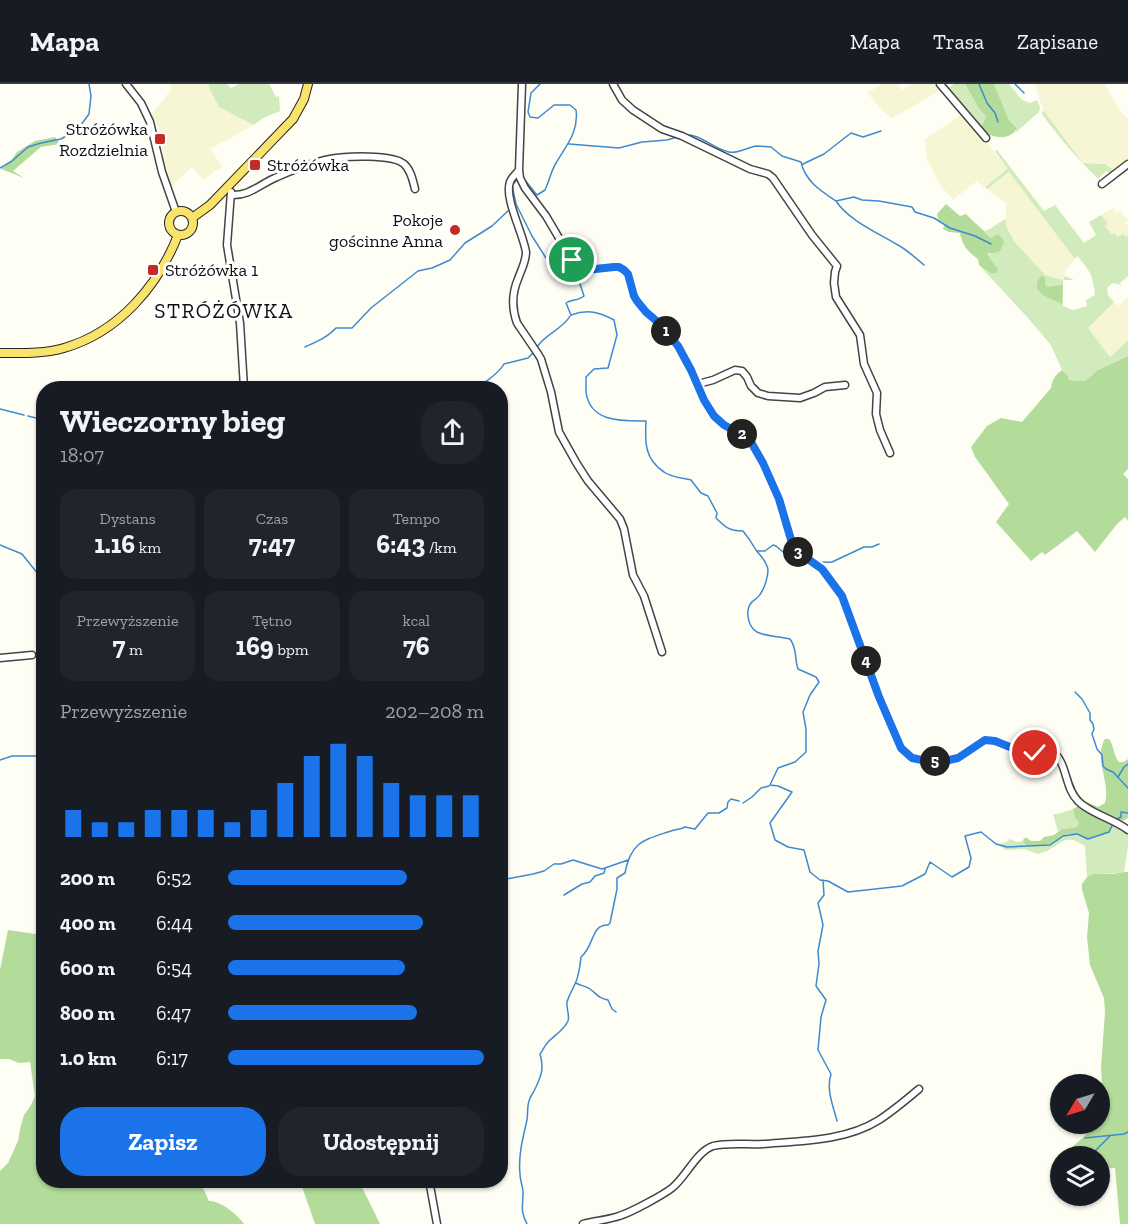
<!DOCTYPE html>
<html lang="pl">
<head>
<meta charset="utf-8">
<style>
	:root { --surface:#171b24; --page:#20242c; --text:#f1f3f6; --muted:#9ea1a6; --line:#363941; --accent:#1a73e8 }
	body { margin:0; font-family:"Zilla Slab",serif; background:var(--page); color:var(--text); height:100vh; display:flex; flex-direction:column; font-size:22px; white-space:nowrap }
	* { box-sizing:border-box; margin:0 }
	p { font-size:20px; color:var(--muted) }
	.icon { flex:none; width:33px; height:33px; fill:none; stroke:currentColor; stroke-width:2; stroke-linecap:round; stroke-linejoin:round }
	.map { position:relative; flex:1; overflow:hidden }
	.panel { position:absolute; left:36px; top:297px; width:472px; height:807px; display:flex; flex-direction:column; background:var(--surface); border-radius:24px; box-shadow:0 2px 4px #0004 }
	.panel>* { flex:none }
	.needle { width:39px; rotate:232deg }
	.controls { position:absolute; left:1050px; top:990px; display:grid; gap:12px }
	.controls a { display:grid; place-items:center; width:60px; height:60px; border-radius:50%; background:var(--surface); box-shadow:0 2px 4px #0004; font-size:30px }
	.pin { position:absolute; display:grid; place-items:center; width:51px; height:51px; color:#fff; margin:-26px; border:3px solid #fff; border-radius:50%; box-shadow:0 2px 6px #0007 }
	.km { position:absolute; width:30px; height:30px; margin:-15px; border-radius:50%; background:#222; color:#fff; font-size:16px; line-height:30px; text-align:center }
	.round { display:grid; place-items:center; flex:none; width:63px; height:63px; border-radius:24px; background:var(--page) }
	.overview { display:flex; align-items:center; justify-content:space-between; height:102px; padding:0 24px }
	h1 { font-size:33px; font-weight:800; line-height:45px }
	.figures { display:grid; grid-template-columns:repeat(3,1fr); gap:9px; height:102px; padding:6px 24px }
	.figures div { display:grid; align-content:center; border-radius:15px; background:var(--page); text-align:center }
	.figures b { font-size:26px; font-weight:800 }
	.figures small { font-size:16px; font-weight:400 }
	.figures p { font-size:16px }
	.chart { height:168px; padding:12px 24px }
	.chart p { display:flex; justify-content:space-between }
	.chart svg { width:100%; height:108px; margin-top:6px; stroke:var(--accent); stroke-width:6 }
	.button { display:flex; gap:12px; margin-top:auto; padding:12px 24px }
	.button a { flex:1; height:69px; border-radius:24px; background:var(--accent); color:#fff; font-size:24px; font-weight:800; line-height:69px; text-align:center }
	.button a+a { background:var(--page); color:var(--text) }
	ul { padding:0 24px; list-style:none; font-size:20px }
	li { display:grid; grid-template-columns:96px 72px 1fr; align-items:center; height:45px }
	li i { height:15px; border-radius:8px; background:var(--accent) }
	header { display:flex; align-items:center; gap:36px; box-sizing:border-box; height:84px; padding:0 30px; background:var(--surface); border-bottom:2px solid var(--line) }
	header strong { font-size:28px }
	nav { display:flex; gap:33px; margin-inline-start:auto; font-size:21px }
	.map>svg:first-child { display:block }
	.farmland { fill:#f6f6d4 }
	.green { fill:#d1ebbc }
	.forest { fill:#b3dc9b }
	.lines { fill:none; stroke-linecap:round; stroke-linejoin:round }
	.stream { stroke:#3e8ad0; stroke-width:1.5 }
	.minor-casing { stroke:#444; stroke-width:9 }
	.major-casing { stroke:#222; stroke-width:10 }
	.minor { stroke:#fff; stroke-width:6 }
	.major { stroke:#fae36a; stroke-width:8 }
	.route-casing { stroke:#fff; stroke-width:12 }
	.route { stroke:#1a73e8; stroke-width:8 }
	.poi-dot { fill:#c52b25; stroke:#fff; stroke-width:2 }
	.labels { text-anchor:middle; dominant-baseline:central; stroke-width:6; stroke-linejoin:round; paint-order:stroke }
	.poi-label { font-size:18px; fill:#111; stroke:#fff; text-anchor:end }
	.quarter-label { font-size:21px; letter-spacing:1.5px; fill:#111; stroke:#fff }
</style>
</head>
<body>
<header>
<strong>Mapa</strong>
<nav><a>Mapa</a><a>Trasa</a><a>Zapisane</a></nav>
</header>
<div class="map">
<svg width="1128" height="1140" viewBox="0 0 1128 1140">
	<rect width="100%" height="100%" fill="#fffef5"/>
	<path class="farmland" d="M170,0H210L208,2L219,23L254,41L210,65L223,83L216,86L203,96L192,83L171,103L163,74L160,46L151,29L154,28L169,8L172,5Z
		M882,0H898L902,6L911,0H937L941,3L940,6L929,13L892,34L883,27L867,9Z
		M1035,0H1105L1119,25L1128,35V78L1116,88L1097,79H1083L1043,26Z
		M961,31H964L982,52L1007,84L1006,86L983,104L977,97L953,116L941,102L927,76L925,55Z
		M1009,87L1075,175L1066,187L1063,196L1045,191L1014,157L1006,142V119L987,105Z
		M1113,124L1117,129L1120,127L1128,136L1126,140L1128,142V152L1126,153H1118L1112,151L1105,142L1107,140L1101,131Z
		M1128,213V256L1110,273L1088,244L1114,218L1118,222Z"/>
	<path class="green" d="M210,0H227L231,4L239,0H269L276,13L279,12L280,27L263,34L254,41L219,23L208,2Z
		M954,0H965L978,23L986,33L980,45L946,6Z
		M994,0H1009L1022,16L1030,19L1037,16L1040,23L1039,28L1015,49L1017,44L1009,36Z
		M1043,26L1083,79L1105,80L1116,88L1110,93L1109,88L1106,87L1099,94L1101,98C1079,76 1060,55 1042,30Z
		M997,66L1044,127L1055,121L1084,159L1096,151L1089,138L1101,131L1108,140L1105,142L1112,151L1114,149L1118,153L1123,150L1126,153L1128,152V192L1120,199L1121,201L1113,199L1107,204L1108,211L1114,218L1088,244L1110,273L1128,256V272L1098,286L1085,297L1068,296L1069,293L1062,286L1051,261L1027,233L979,181L990,189L998,185L989,173L991,154L985,147C994,144 996,139 1006,135V142L1014,157L1045,191L1063,196L1065,192L1074,196H1063V222L1073,226L1087,222L1086,216L1095,211C1093,192 1090,186 1077,172L1075,175L1009,88L987,105L985,103L1006,86L1007,84L995,67Z
		M1073,725L1075,734L1079,738L1077,743L1062,745L1058,748L1053,730H1058Z
		M1115,739L1128,748V763L1124,788C1112,791 1099,788 1087,793L1085,762L1074,756H1065L1047,767L1038,770L1024,765L1006,766L992,757L999,760L1007,758L1009,755L1017,758L1023,757L1026,761C1034,762 1043,763 1050,759C1067,753 1068,745 1086,756L1109,749Z"/>
	<path class="forest" d="M965,0H994L1009,36L1017,44C1010,58 990,54 980,45L986,33L978,23Z
		M55,53L60,60L41,63L13,87L24,94L1,85L10,78L17,68L35,57Z
		M946,120L960,132L966,130C974,139 983,145 991,154L998,150L1002,154L1004,159L1000,167L994,169H988L989,173L998,185L996,189H990L979,181L978,175C968,168 962,161 960,149L949,148L943,145L945,140L938,135L937,130Z
		M1041,192L1045,193V201L1047,203L1063,201L1062,220C1050,214 1027,208 1041,192Z
		M1128,272V385L1123,390L1128,395V437L1125,433L1117,440L1095,468L1077,447L1045,471L1042,468L1031,477L996,438L1009,420L975,373L971,363L987,342L1001,334L1022,338L1051,304C1052,296 1055,291 1062,286L1069,293L1068,296L1085,297L1098,286Z
		M1105,655H1109C1114,661 1113,671 1119,678H1124L1128,675V734L1121,738L1083,719L1076,711L1078,710L1085,717L1098,723L1105,719C1111,698 1093,675 1105,655Z
		M1078,722L1115,739L1109,749L1086,756L1079,751L1067,750L1058,757L1050,760L1041,762L1026,761L1023,757L1024,754H1027L1031,757H1040L1044,753L1054,751L1062,745L1077,743L1079,738L1075,734L1073,725Z
		M1124,788H1128V1140H1120L1115,1084L1100,1085V1072H1062L1089,1048L1094,1046V1040H1100V1023L1103,1014L1101,984L1105,928L1104,914L1090,881L1087,853L1089,829L1082,806V800L1087,793L1094,790H1113Z
		M8,846L43,851L44,1096H185L186,1098L210,1097L203,1104L209,1117C220,1116 238,1131 244,1140H0V1087L8,1079L18,1057L20,1045L24,1031L31,1021L35,1012L30,978L19,979L9,975H0V886Z
		M300,1097H359L380,1140H315Z"/>
	<g class="lines">
		<path class="stream" d="M979,0L987,19L995,29L998,38
			M1015,0L1024,9
			M684,51C700,49 713,65 729,68C739,70 747,63 757,62C762,62 767,63 771,63L782,72L801,78C805,97 821,107 836,117L854,113L862,116L879,117L912,123L915,128L934,134L950,144L975,152L991,160
			M569,60L619,64L642,58L667,56L677,53
			M803,80L824,70L851,49L863,53L881,47
			M0,84L12,77L28,63L41,59L61,55L78,45L89,30L91,12L89,0
			M524,95L537,111L545,106C549,98 551,87 556,79C566,62 579,48 576,26L570,21H554L538,34L530,33L528,28L531,9L540,0
			M517,96L512,101L516,120L532,152L546,174L565,189L577,191L584,212C578,217 572,215 566,219L571,231C588,225 599,228 614,236L617,251L608,284L594,285L586,293C586,298 586,303 586,308C590,339 623,337 646,337C645,357 644,375 664,388C670,393 683,394 691,396L701,409L708,412L717,429L716,434C725,443 729,447 743,447C748,453 752,459 756,466C761,473 767,477 768,486C768,492 765,503 761,509C759,514 754,515 751,519C745,527 748,543 757,548C767,553 779,552 790,555C798,566 794,574 798,585L816,593L819,598L810,611L803,628L806,645V668L795,678L778,684L770,701L778,702L792,708L770,739L775,756L788,763L804,766L810,788L820,796L828,797L848,808L902,802L925,790L930,778L952,793L969,783L971,774L965,752L981,748L996,760L1007,763L1050,761L1063,752L1077,750L1088,755L1109,748L1113,740
			M836,117C848,136 878,149 898,161C907,166 916,174 924,181
			M305,263C316,258 328,253 336,244H352L371,224L418,187L432,184L450,176L465,159L492,142L511,124
			M537,263C545,250 563,245 570,232
			M478,304C486,296 498,291 504,280L528,274L535,267
			M0,325L24,331
			M28,332L44,336
			M0,461L22,470L38,490L44,501
			M757,467H765L773,461L776,462L789,473H795
			M819,479C824,477 827,479 832,478L864,463H872L879,460
			M1075,608L1082,615L1090,629V636L1093,640L1094,645L1092,650L1097,665L1102,671L1103,682L1106,685L1113,688L1128,704
			M0,676L12,672H44
			M1118,693L1124,683L1128,680
			M743,719L752,713L761,704L769,702
			M1117,735L1121,733V728L1128,729
			M501,796L533,790L544,787L554,780H561L573,776L602,785L628,776
			M823,796L824,811L818,819L823,841L818,867L819,880L816,902L826,916L821,933L818,966L831,990C826,1006 833,1021 837,1037
			M564,811L582,800L590,798L595,792L604,789L605,785
			M576,899C581,902 586,902 590,905C598,911 598,914 608,916L612,925L616,928
			M1085,1054L1124,1050L1128,1048
			M1084,1071L1095,1067L1110,1052
			M527,1140C520,1127 523,1122 523,1108C523,1102 520,1097 520,1090C518,1072 523,1053 527,1036C528,1030 527,1023 529,1017C530,1013 531,1012 533,1009C540,995 545,986 540,970C543,966 545,961 548,958C555,951 564,946 568,937C570,931 566,924 567,918C569,911 572,907 575,900C579,892 580,883 581,873C594,863 591,840 608,841L610,839L617,805V794L625,789C631,757 644,756 671,747C676,745 680,746 685,743L695,745L708,729H719L727,724L728,718L731,715L739,717"/>
		<defs>
			<path id="minor" d="M126,0L141,19L150,38L162,88L176,128
				M522,0L519,86L520,94L525,104L546,132L572,176L577,182L586,186L614,183H619L624,186L628,190L634,212L637,217L646,228L660,240L678,262L691,286L704,316L714,332L724,341L743,351L751,359L763,379L779,415L792,459L798,468L822,485L842,511L879,613L901,664L912,674L923,676L945,677L958,674L985,656L995,657L1020,667L1035,669L1052,667C1068,679 1064,703 1078,717C1089,729 1114,735 1128,746
				M613,0L622,16L633,26L662,45L682,52L750,85L768,90L773,94L812,151L837,182L835,188L834,199L836,213L860,251L864,280L877,309L876,330L880,346L890,369
				M940,0L986,54
				M519,86C516,90 512,93 510,98C504,114 523,149 526,168C526,178 521,186 518,195C512,209 512,225 517,239L538,270L541,275L551,308L559,348L577,380L588,397L620,435L624,445L633,491L644,512L662,568
				M1102,100L1128,80
				M231,108L227,161L240,239L244,304
				M231,111C250,112 260,100 277,93C292,86 315,78 330,75C345,72 393,70 404,80C411,86 413,97 415,105
				M698,300L713,296L735,286L742,287L747,293L751,302L758,309L768,312L800,314L814,309L825,303L845,301
				M0,574L32,571
				M429,1096L437,1140
				M583,1140C595,1137 607,1136 619,1132C630,1129 663,1111 672,1104C686,1093 696,1068 713,1062C729,1058 747,1061 763,1060C801,1057 846,1057 879,1036C893,1027 906,1016 919,1005"/>
			<path id="major" d="M169 139a12 12 0 1 1 24 0a12 12 0 1 1-24 0Z
				M192,134L210,121L293,35L304,15L308,0
				M0,269C21,269 44,270 64,264C119,248 158,202 178,151"/>
		</defs>
		<use href="#minor" class="minor-casing"/>
		<use href="#major" class="major-casing"/>
		<use href="#minor" class="minor"/>
		<use href="#major" class="major"/>
	</g>
	<g class="lines">
		<defs>
			<path id="route" d="M572,176L577,182L586,186L614,183H619L624,186L628,190L634,212L637,217L646,228L660,240L678,262L691,286L704,316L714,332L724,341L743,351L751,358L763,379L779,415L792,459L798,468L822,485L842,512L879,613L901,664L912,674L922,676L945,677L958,674L985,656L995,657L1020,667L1035,669"/>
		</defs>
		<use href="#route" class="route-casing"/>
		<use href="#route" class="route"/>
	</g>
	<g class="poi-dot">
		<rect x="154" y="49" width="12" height="12" rx="3"/>
		<rect x="249" y="75" width="12" height="12" rx="3"/>
		<circle cx="455" cy="146" r="6"/>
		<rect x="147" y="180" width="12" height="12" rx="3"/>
	</g>
	<g class="labels">
		<g class="poi-label">
			<text x="148" y="45">Stróżówka<tspan x="148" dy="21">Rozdzielnia</tspan></text>
			<text x="267" y="81" text-anchor="start">Stróżówka</text>
			<text x="443" y="136">Pokoje<tspan x="443" dy="21">gościnne Anna</tspan></text>
			<text x="165" y="186" text-anchor="start">Stróżówka 1</text>
		</g>
		<g class="quarter-label">
			<text x="224" y="226">STRÓŻÓWKA</text>
		</g>
	</g>
</svg>
<div class="controls">
<a><svg class="needle" viewBox="-14 -14 28 28"><path d="M0-13l5 13h-10z" fill="#e53935"/><path d="M0 13l5-13h-10z" fill="#9ea1a6"/></svg></a>
<a><svg class="icon" aria-label="layers" viewBox="0 0 24 24"><path d="M12 4l9 5-9 5-9-5zM3 14l9 5 9-5"/></svg></a>
</div>
<div class="pin" style="left:572px;top:176px;background:#1e9e55"><svg class="icon" aria-label="arrive" viewBox="0 0 24 24"><path d="M6 21V4h12l-3 4 3 4H6"/></svg></div>
<div class="pin" style="left:1035px;top:669px;background:#d93025"><svg class="icon" aria-label="check" viewBox="0 0 24 24"><path d="M5 12l5 5 9-10"/></svg></div>
<b class="km" style="left:666px;top:247px">1</b>
<b class="km" style="left:742px;top:350px">2</b>
<b class="km" style="left:798px;top:468px">3</b>
<b class="km" style="left:866px;top:577px">4</b>
<b class="km" style="left:935px;top:677px">5</b>
<section class="panel">
<div class="overview"><div><h1>Wieczorny bieg</h1><p>18:07</p></div><a class="round"><svg class="icon" aria-label="share" viewBox="0 0 24 24"><path d="M12 15V3M7 8l5-5 5 5M5 13v7h14v-7"/></svg></a></div>
<div class="figures">
<div><p>Dystans</p><b>1.16<small> km</small></b></div>
<div><p>Czas</p><b>7:47</b></div>
<div><p>Tempo</p><b>6:43<small> /km</small></b></div>
</div>
<div class="figures">
<div><p>Przewyższenie</p><b>7<small> m</small></b></div>
<div><p>Tętno</p><b>169<small> bpm</small></b></div>
<div><p>kcal</p><b>76</b></div>
</div>
<div class="chart"><p><span>Przewyższenie</span>202–208 m</p>
<svg viewBox="0 0 160 44" preserveAspectRatio="none"><path d="M5 44V33M15 44V38M25 44V38M35 44V33M45 44V33M55 44V33M65 44V38M75 44V33M85 44V22M95 44V11M105 44V6M115 44V11M125 44V22M135 44V27M145 44V27M155 44V27"/></svg>
</div>
<ul>
<li><b>200 m</b>6:52<i style="width:70%"></i></li>
<li><b>400 m</b>6:44<i style="width:76%"></i></li>
<li><b>600 m</b>6:54<i style="width:69%"></i></li>
<li><b>800 m</b>6:47<i style="width:74%"></i></li>
<li><b>1.0 km</b>6:17<i style="width:100%"></i></li>
</ul>
<div class="button"><a>Zapisz</a><a>Udostępnij</a></div>
</section>
</div>
</body>
</html>
